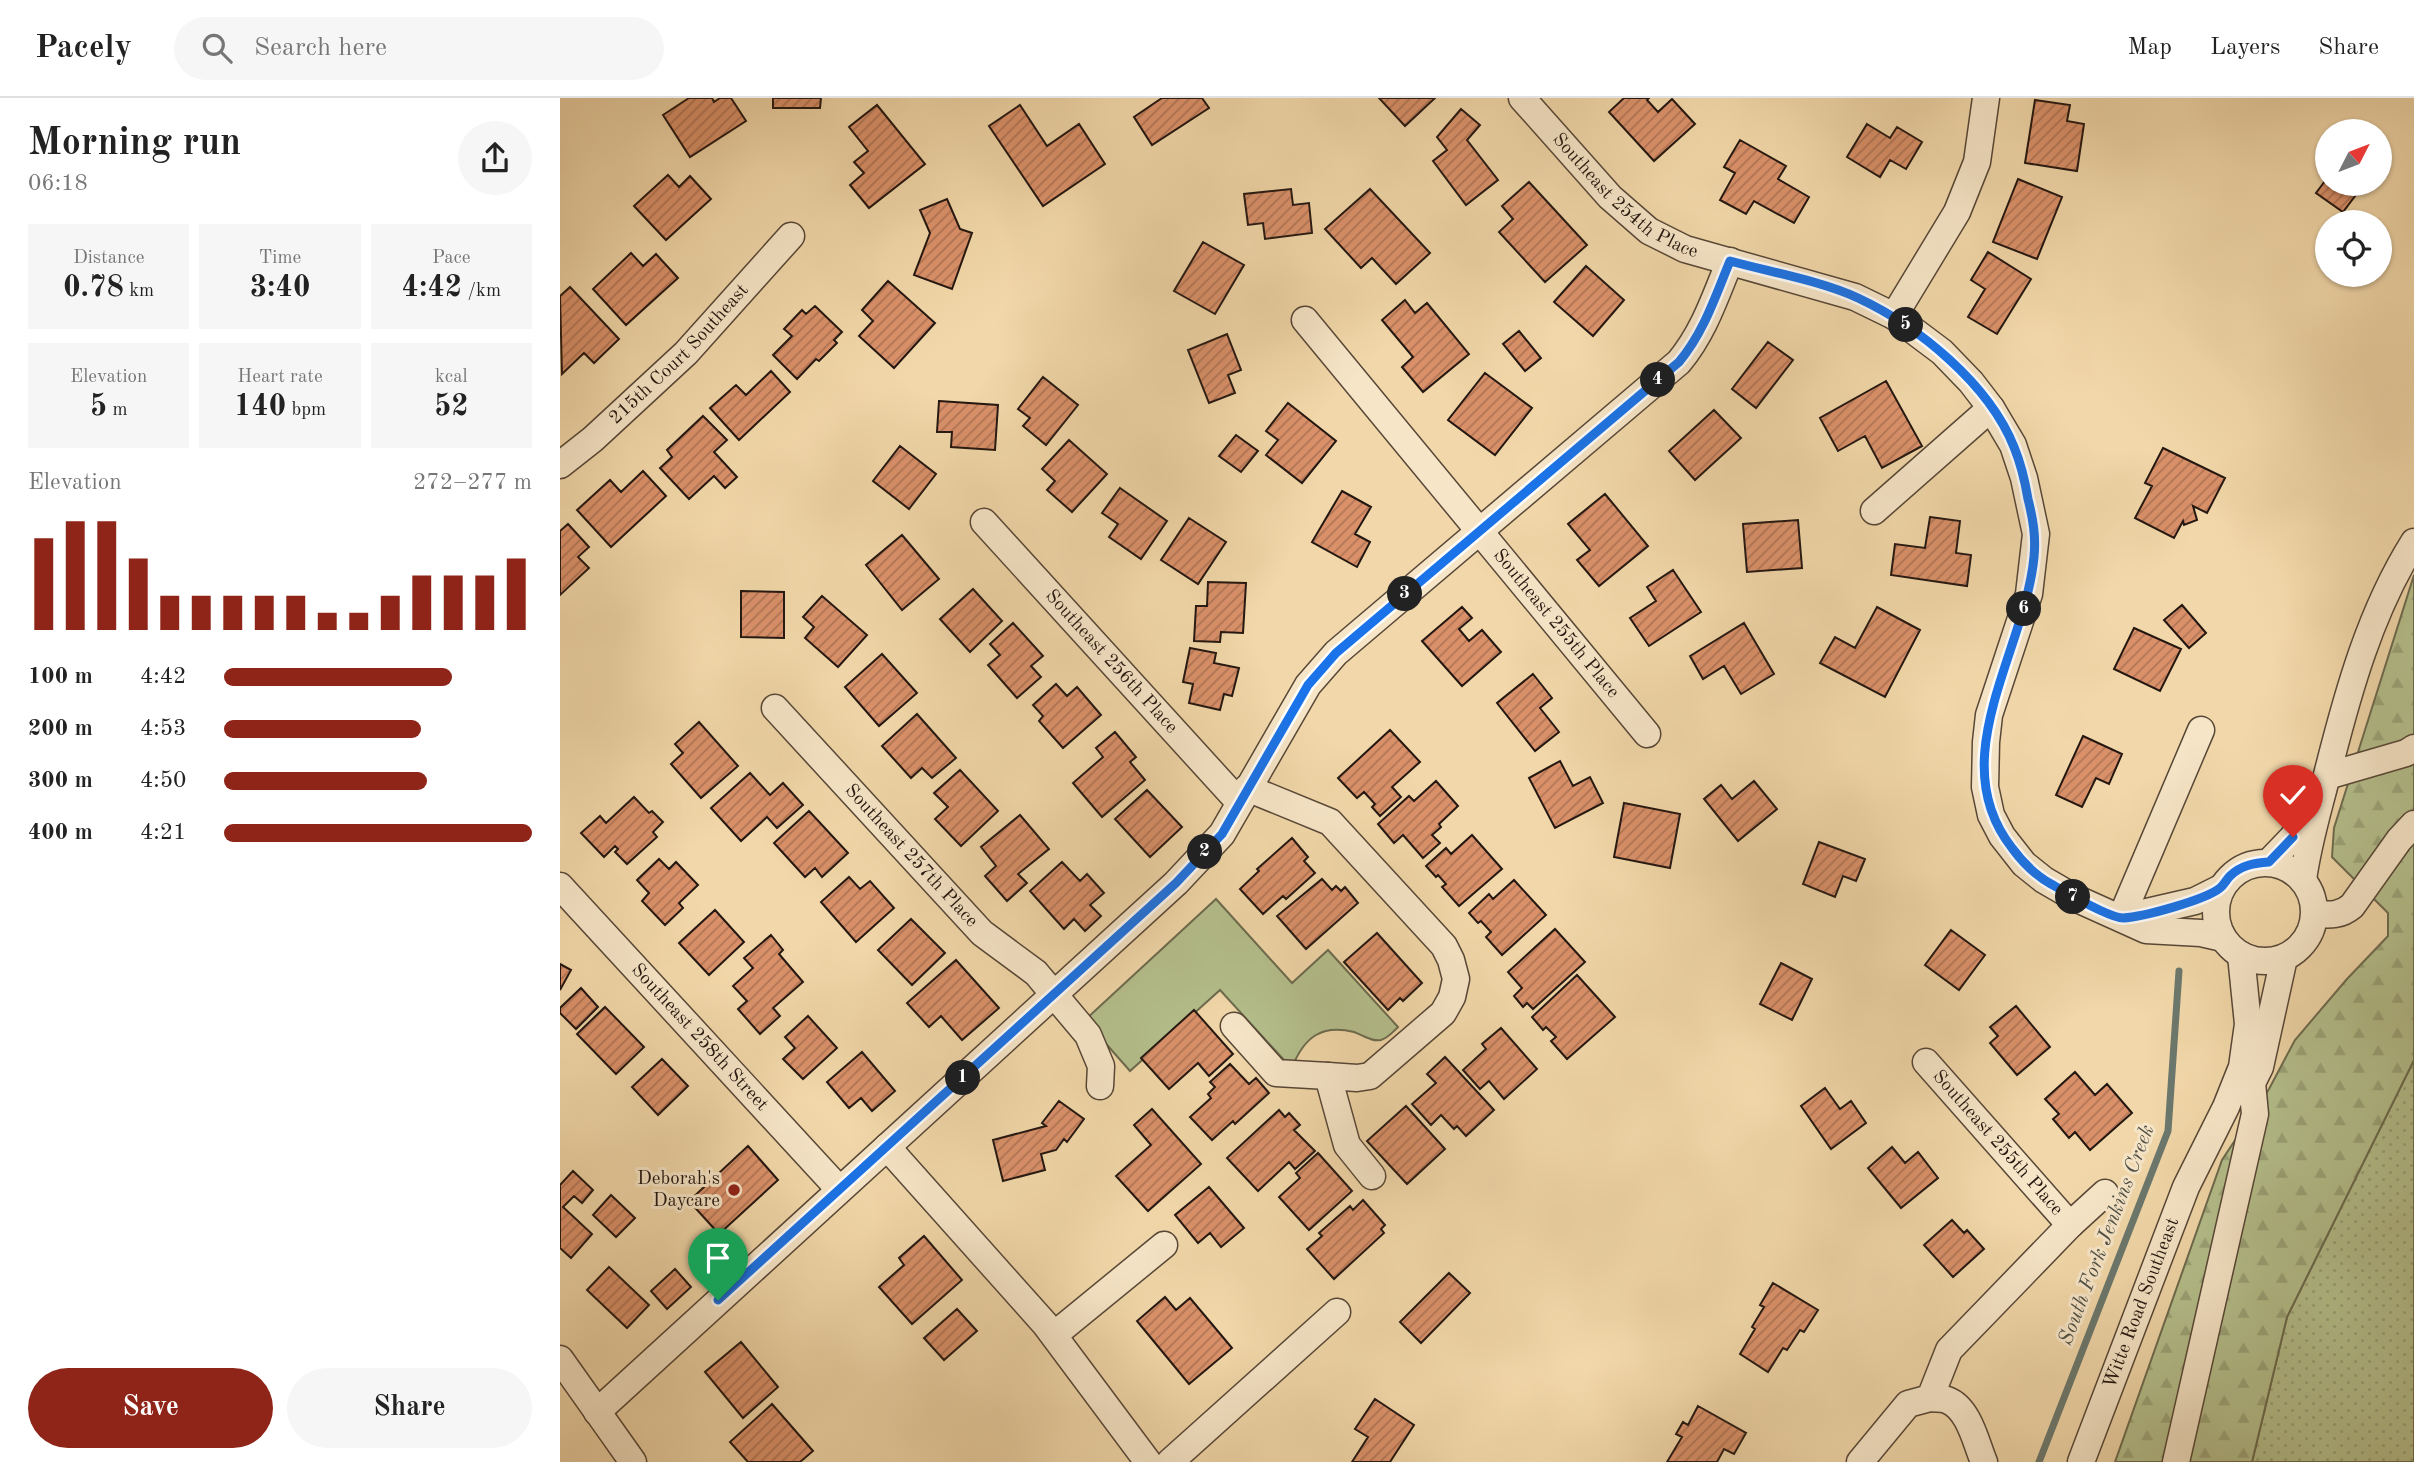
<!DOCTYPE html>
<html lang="en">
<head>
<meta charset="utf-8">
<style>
	:root { --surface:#fff; --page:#f6f6f6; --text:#222; --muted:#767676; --line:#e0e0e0; --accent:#8f2418 }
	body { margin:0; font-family:"Old Standard TT",serif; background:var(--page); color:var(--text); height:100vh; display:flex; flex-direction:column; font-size:26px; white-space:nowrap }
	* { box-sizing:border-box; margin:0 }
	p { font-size:23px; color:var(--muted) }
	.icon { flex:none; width:38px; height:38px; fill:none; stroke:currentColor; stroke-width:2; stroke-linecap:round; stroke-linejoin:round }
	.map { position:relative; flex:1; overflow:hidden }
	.drawer { display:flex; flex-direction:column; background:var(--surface); width:560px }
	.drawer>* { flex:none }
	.needle { width:46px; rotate:48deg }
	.fabs { position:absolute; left:1755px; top:21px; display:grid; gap:14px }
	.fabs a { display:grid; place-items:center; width:77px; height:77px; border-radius:50%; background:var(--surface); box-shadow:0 2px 5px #0004; font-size:35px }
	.pin { position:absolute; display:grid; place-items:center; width:60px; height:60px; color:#fff; margin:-72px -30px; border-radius:50% 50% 50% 0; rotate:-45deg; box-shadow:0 0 7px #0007 }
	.pin .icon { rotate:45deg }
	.km { position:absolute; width:35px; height:35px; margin:-18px; border-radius:50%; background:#222; color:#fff; font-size:19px; line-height:35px; text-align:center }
	.round { display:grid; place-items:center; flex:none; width:74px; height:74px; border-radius:37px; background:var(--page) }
	.summary { display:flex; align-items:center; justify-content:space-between; height:119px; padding:0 28px }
	h1 { font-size:38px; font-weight:800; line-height:52px }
	.figures { display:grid; grid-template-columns:repeat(3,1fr); gap:10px; height:119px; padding:7px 28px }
	.figures div { display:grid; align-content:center; border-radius:0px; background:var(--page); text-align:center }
	.figures b { font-size:30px; font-weight:800 }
	.figures small { font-size:19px; font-weight:400 }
	.figures p { font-size:19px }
	.chart { height:196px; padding:14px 28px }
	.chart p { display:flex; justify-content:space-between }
	.chart svg { width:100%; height:126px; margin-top:7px; stroke:var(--accent); stroke-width:6 }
	.cta { display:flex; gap:14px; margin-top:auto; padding:14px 28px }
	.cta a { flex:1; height:80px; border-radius:42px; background:var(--accent); color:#fff; font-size:28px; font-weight:800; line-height:80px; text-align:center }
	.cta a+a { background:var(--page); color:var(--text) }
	ul { padding:0 28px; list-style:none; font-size:23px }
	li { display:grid; grid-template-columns:112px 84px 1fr; align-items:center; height:52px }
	li i { height:18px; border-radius:9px; background:var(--accent) }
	header { display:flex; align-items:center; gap:42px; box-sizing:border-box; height:98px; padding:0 35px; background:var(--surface); border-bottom:2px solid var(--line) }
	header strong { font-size:33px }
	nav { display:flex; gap:38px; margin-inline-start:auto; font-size:24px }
	.search { width:490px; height:63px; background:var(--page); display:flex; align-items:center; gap:18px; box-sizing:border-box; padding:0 24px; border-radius:38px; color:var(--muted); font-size:26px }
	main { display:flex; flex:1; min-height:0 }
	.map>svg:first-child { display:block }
	.grass { fill:url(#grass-dots); stroke:#6c6b4e; stroke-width:2 }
	.forest { fill:url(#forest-firs); stroke:#6c6b4e; stroke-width:2 }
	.green { fill:#b4bf8c; stroke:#6c6b4e; stroke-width:2 }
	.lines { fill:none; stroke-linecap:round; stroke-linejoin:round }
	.stream { stroke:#6b786d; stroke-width:7 }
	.building { fill:url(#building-hatch); stroke:#241711; stroke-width:2 }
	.minor-casing { stroke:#574737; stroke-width:29 }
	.minor { stroke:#f6e5c7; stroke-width:26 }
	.route-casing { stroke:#fff; stroke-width:14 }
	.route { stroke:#1a73e8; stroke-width:9 }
	.poi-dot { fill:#8f2418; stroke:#f6e5c7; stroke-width:2.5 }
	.labels { text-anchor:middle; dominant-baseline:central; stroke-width:6; stroke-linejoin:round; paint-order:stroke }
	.street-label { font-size:19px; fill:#241711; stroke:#f6e5c7 }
	.poi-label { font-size:19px; fill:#241711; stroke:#f6e5c7; text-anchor:end }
	.water-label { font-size:21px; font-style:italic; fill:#4e5047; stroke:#f6e5c7 }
</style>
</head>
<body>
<header>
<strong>Pacely</strong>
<div class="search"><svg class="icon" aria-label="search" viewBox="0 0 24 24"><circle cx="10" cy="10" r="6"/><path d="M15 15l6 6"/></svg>Search here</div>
<nav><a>Map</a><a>Layers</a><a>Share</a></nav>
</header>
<main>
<section class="drawer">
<div class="summary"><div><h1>Morning run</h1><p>06:18</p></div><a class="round"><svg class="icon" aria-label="share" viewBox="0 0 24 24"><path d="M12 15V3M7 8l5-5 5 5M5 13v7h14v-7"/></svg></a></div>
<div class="figures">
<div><p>Distance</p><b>0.78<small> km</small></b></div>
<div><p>Time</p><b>3:40</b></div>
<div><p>Pace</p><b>4:42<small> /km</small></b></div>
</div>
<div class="figures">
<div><p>Elevation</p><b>5<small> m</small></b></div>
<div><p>Heart rate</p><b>140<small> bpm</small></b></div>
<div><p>kcal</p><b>52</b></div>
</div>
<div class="chart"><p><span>Elevation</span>272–277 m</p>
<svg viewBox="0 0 160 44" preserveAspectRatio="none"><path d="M5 44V12M15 44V6M25 44V6M35 44V19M45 44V32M55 44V32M65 44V32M75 44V32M85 44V32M95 44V38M105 44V38M115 44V32M125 44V25M135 44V25M145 44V25M155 44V19"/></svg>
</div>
<ul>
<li><b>100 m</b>4:42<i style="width:74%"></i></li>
<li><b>200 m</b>4:53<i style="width:64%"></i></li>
<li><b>300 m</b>4:50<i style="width:66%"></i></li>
<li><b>400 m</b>4:21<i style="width:100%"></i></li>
</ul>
<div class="cta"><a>Save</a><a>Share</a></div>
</section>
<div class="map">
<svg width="1854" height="1364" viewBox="0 0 1854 1364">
	<defs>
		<pattern id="grass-dots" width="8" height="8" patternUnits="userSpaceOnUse" patternTransform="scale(1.75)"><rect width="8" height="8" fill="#b4bf8c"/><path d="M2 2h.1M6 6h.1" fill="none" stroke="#9ba378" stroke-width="1.8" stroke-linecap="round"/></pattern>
		<pattern id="forest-firs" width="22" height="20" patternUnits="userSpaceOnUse" patternTransform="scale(1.75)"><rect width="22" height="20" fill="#b4bf8c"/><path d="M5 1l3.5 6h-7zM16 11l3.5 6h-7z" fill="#9ba378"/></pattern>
		<pattern id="building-hatch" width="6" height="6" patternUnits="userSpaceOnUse" patternTransform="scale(1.75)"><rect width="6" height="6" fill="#da916a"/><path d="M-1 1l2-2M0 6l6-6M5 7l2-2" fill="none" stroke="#b17556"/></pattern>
	</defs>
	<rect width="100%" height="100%" fill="#f1d7a9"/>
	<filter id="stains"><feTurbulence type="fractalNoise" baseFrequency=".00286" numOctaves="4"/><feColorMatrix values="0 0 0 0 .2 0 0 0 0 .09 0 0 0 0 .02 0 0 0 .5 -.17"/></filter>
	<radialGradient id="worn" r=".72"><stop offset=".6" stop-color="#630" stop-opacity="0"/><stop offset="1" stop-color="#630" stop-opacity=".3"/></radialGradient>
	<path class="grass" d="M1854,962V1364H1692L1727,1219Z"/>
	<path class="forest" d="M1854,477V962L1727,1219L1692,1364H1555L1662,1062L1709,991L1735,942L1787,881L1828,838V815L1772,759L1774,730Z"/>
	<path class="green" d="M656,801L732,885L768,852L838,929C833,934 828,940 821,942C812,944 802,937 794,934C762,926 745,939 733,967L724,962L660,892L570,973L525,922Z"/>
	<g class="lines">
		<path class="stream" d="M1479,1364L1608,1033L1619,873"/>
	</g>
	<path class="building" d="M129,0H152L154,4L160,0H171L186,23L130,59L103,17Z
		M213,0H261L260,10H213Z
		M602,0H642L649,10L592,47L574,19Z
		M819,0H875L845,28Z
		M1064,0H1089L1087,2L1098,14L1112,1L1135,26L1094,63L1049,14Z
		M1475,2L1510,7L1507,23L1524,26L1517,73L1465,65Z
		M317,7L365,66L309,110L290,87L304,75L294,64L308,53L289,29Z
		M460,7L487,48L519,26L545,66L483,108L429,28Z
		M901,11L920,27L907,42L938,82L906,107L873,63L887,52L877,39Z
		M1307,26L1330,40L1337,29L1362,44L1346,71L1330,62L1320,79L1287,59Z
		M1180,42L1226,68L1218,81L1249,99L1234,125L1194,103L1186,116L1160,102L1175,75L1164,69Z
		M108,77L119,89L130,78L151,101L106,142L74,108Z
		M1768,79V86H1804L1783,114L1756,95Z
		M1458,81L1502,99L1477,161L1433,144Z
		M969,84L1027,147L985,184L939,134L953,121L942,108Z
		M731,91L733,107L749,105L752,135L705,141L703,125L688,127L684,96Z
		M810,91L870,155L836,186L812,160L801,170L765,131Z
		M387,101L400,131L412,135L392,191L354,177L370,135L360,112Z
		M643,144L684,167L655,216L614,193Z
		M1428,154L1471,181L1437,236L1408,219L1425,191L1411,182Z
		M71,155L83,168L96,156L118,180L66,227L33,191Z
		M1026,168L1064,202L1033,238L994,204Z
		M328,183L375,225L334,270L299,238L313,223L302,212Z
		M10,189L59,241L34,265L24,255L2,276L0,198Z
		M845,202L855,215L867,205L909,256L863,294L842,269L853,259L822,222Z
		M255,208L282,234L274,242L277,245L259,263L256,261L237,281L213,257L232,238L224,231L242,212L246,216Z
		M959,233L981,260L965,273L943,246Z
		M667,236L681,272L668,277L675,295L649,305L628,252Z
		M1208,244L1233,262L1196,310L1172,291Z
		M211,273L230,294L179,342L150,310L176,287L186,297Z
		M925,275L972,310L935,357L888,322Z
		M483,279L518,307L486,347L463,328L470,320L458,311Z
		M1326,283L1362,348L1322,370L1305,338L1278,353L1260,320Z
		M379,303L438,307L435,352L391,349L392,334H377Z
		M728,305L776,343L742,385L706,357L718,342L706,333Z
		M1154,312L1181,340L1135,382L1109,353Z
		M143,318L167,342L154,354L177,379L165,390L154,378L129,401L100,370L112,359L107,352Z
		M676,337L698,353L681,374L659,358Z
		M509,342L547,376L512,414L487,392L495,383L482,371Z
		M340,348L376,376L349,411L313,383Z
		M1603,350L1665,380L1647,415L1633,408L1637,422L1624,427L1623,423L1614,440L1575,420L1592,388L1585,385Z
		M83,373L106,398L51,449L17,412L50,382L61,394Z
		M560,390L607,423L581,461L549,439L558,426L542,415Z
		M782,393L811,409L795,436L810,444L797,469L752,444Z
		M1045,396L1088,448L1039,488L1017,462L1030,452L1008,426Z
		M1370,419L1400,423L1396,455L1411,457L1407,488L1331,477L1335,446L1365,450Z
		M629,420L666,444L638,486L601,462Z
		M1238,422L1242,470L1187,474L1183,426Z
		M8,426L29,449L18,459L29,470L0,497V433Z
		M342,437L379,481L342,512L306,467Z
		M1113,472L1141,514L1089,548L1070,520L1096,503L1087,489Z
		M648,484L686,485L683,535L661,534L660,544L634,543L636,508H647Z
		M413,491L442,523L410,554L380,521Z
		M181,493L224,494V540L181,539Z
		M262,498L307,537L278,569L245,540L254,529L243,519Z
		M1622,507L1646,535L1629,550L1604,522Z
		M902,509L912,520L899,531L909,543L922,532L941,554L902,588L862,543Z
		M1317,509L1360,532L1325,599L1260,565L1275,539L1295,550Z
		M453,525L483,558L471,568L481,579L457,600L428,567L440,557L430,546Z
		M1184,525L1214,576L1181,596L1164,568L1143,581L1130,558Z
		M1574,530L1621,551L1600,593L1554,571Z
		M630,550L656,555L654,565L679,570L672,598L664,596L660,612L629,605L633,586L623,584Z
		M322,556L357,595L319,628L285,589Z
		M973,576L992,600L980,610L999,634L975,653L937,605Z
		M496,586L507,598L517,589L541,617L503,650L479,623L483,618L473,607Z
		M357,616L396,660L372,680L362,670L351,680L322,648Z
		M139,624L178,668L141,700L111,666L123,655L115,646Z
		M830,632L860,664L832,689L841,699L820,718L812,709L815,706L804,694L797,700L778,680Z
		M555,634L576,659L570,664L585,682L542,719L513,685L543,659L536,650Z
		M1523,638L1562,656L1549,686L1536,680L1522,709L1496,697Z
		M1000,663L1013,688L1030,679L1043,705L995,730L969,680Z
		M400,672L438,713L401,748L375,721L388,709L374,695Z
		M190,675L210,697L223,685L243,707L217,730L207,719L181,743L151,710Z
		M876,683L898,708L879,726L881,729L872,737L880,745L863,760L843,737L834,745L818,726L849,698L854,703Z
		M1194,683L1217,711L1178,743L1144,701L1161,687L1172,701Z
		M587,692L622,729L590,759L555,721Z
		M74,699L89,715L92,713L103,724L93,734L97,739L67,766L55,754L58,751L55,748L44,759L21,735L40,718L46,725Z
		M1064,705L1120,716L1110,770L1054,759Z
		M249,713L288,755L262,779L255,770L245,779L214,745Z
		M460,717L489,751L458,776L467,785L447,803L425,778L436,768L421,749Z
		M912,737L942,771L899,808L882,789L886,786L878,777L876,779L866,768L886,750L891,756Z
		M732,740L748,759L744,763L755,775L726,801L723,798L703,816L680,791L699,773L697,771Z
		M1259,744L1305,761L1296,783L1283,778L1275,799L1243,786Z
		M99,761L109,771L116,764L138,787L119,805L123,810L105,827L82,803L89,795L77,782Z
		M502,764L520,783L527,776L544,795L530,807L541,818L525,833L514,821L504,831L470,793Z
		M289,779L300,791L310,783L334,810L296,844L261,804Z
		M762,781L772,792L776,788L781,793L785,789L798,805L746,851L717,818Z
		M954,782L986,817L942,857L926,839L931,834L921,823L918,825L909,815L929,796L933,801Z
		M155,812L184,844L149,877L119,845Z
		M351,821L385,855L352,887L318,852Z
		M995,831L1025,864L973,911L967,905L963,909L954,898L962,890L948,874Z
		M1391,832L1425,857L1399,892L1365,867Z
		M817,835L862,885L843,903L840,900L828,912L784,864Z
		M211,837L223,852L219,856L243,884L213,910L220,918L200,936L178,911L187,903L173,888L193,870L184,860Z
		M396,862L439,910L402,942L381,918L369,929L347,905Z
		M1221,865L1252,881L1232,922L1200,906Z
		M0,866L11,872L0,892Z
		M1017,877L1055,919L1007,961L991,943L996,939L986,929L983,932L972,919Z
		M21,890L38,909L16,931L0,915V910Z
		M1456,908L1490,949L1457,977L1430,945L1438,938L1430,929Z
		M45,909L84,949L56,976L17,936Z
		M634,912L673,956L649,978L638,965L609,991L581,960Z
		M248,918L277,950L243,981L223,961L235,950L225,939Z
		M941,930L977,971L944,1001L929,983L920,991L903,972L926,951L922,946Z
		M302,954L335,993L312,1013L301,1000L289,1010L267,984Z
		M885,959L934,1012L906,1038L897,1028L894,1031L881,1017L871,1027L852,1006L876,985L867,976Z
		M102,961L128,988L98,1017L72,989Z
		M670,966L689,986L696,980L709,995L675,1026L673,1023L652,1042L630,1019L651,1000L648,996L655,989L650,984Z
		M1515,974L1535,997L1547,986L1572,1015L1530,1052L1515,1034L1509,1040L1493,1021L1499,1016L1485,1001Z
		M1265,990L1280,1011L1291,1003L1306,1025L1271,1051L1241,1008Z
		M499,1003L524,1021L507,1044L504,1041L496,1052L481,1056L485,1072L443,1083L433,1042L486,1028L482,1025Z
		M846,1008L885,1051L847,1086L807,1043Z
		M592,1011L641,1066L588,1113L556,1078L591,1047L574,1027Z
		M719,1012L725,1019L729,1015L740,1027L734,1032L755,1053L735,1071L729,1064L698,1093L667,1060Z
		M188,1048L218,1082L159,1136L129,1103Z
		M1332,1049L1345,1065L1358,1054L1378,1080L1341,1110L1308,1070Z
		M758,1055L792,1093L749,1132L719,1099L740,1080L736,1075Z
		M13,1073L33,1092L22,1105L14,1098L3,1109L32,1136L11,1160L0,1150V1087Z
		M649,1089L684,1130L661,1149L650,1135L638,1145L615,1117Z
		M51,1097L75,1120L56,1139L33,1117Z
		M803,1102L825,1127L821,1131L824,1135L774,1181L747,1151L762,1138L759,1135L790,1108L793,1112Z
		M1392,1122L1404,1135L1407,1132L1424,1151L1393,1179L1364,1147Z
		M364,1138L402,1182L352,1226L319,1189L344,1167L339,1160Z
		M49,1169L89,1207L67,1230L27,1192Z
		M115,1171L131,1189L107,1211L91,1193Z
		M889,1175L910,1195L861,1245L840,1224Z
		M1213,1185L1258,1212L1244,1234L1240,1232L1227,1252L1223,1250L1208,1274L1180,1256L1195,1231L1192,1229L1204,1209L1200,1207Z
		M605,1199L616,1212L630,1200L672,1250L629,1286L577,1223Z
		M397,1211L417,1233L384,1262L364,1240Z
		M181,1244L218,1289L183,1320L145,1274Z
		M815,1301L854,1327L830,1364H792L808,1339L795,1331Z
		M212,1306L253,1353L240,1364H188L170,1344Z
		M1138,1308L1186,1335L1174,1356L1164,1351L1157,1364H1107L1122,1339L1116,1336L1123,1324L1128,1327Z"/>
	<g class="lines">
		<defs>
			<g id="minor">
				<path id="s1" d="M962,0L1050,99L1089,133L1125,151L1295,199L1334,218L1382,254L1411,284L1431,310L1453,347L1464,380L1476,436L1469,496L1429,617L1426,644L1425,689L1431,717L1442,738L1464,766L1484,782L1515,800L1586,832L1641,835L1663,840"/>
				<path d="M1334,218L1397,114L1417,64L1426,0"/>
				<path id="s2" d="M745,222L1087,636"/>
				<path id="s3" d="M0,367L33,341L126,255L231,138"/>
				<path d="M1314,413L1431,310"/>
				<path id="s4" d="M424,424L679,704"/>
				<path id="s5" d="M215,610L422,835L476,875L528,937L541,968L540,988"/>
				<path d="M1767,678L1846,655L1854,650"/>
				<path d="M687,690L770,724L884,848L891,862L896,881L892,899L883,915L810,978L797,980L768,978"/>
				<path d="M1709,764L1733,739L1750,713"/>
				<circle cx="1705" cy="814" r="49"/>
				<path d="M1743,782C1748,744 1759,710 1768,673C1788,594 1810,514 1854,444"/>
				<path id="s6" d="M0,788L279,1091"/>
				<path d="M1755,816C1770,817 1780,818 1792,808L1839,742L1854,726"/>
				<path d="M1561,820L1641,632"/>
				<path d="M1561,820L1635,803L1661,790"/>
				<path d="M674,928L716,975L768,978L787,1047L812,1078"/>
				<path id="s7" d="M1366,964L1510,1127"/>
				<path d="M1690,989L1700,969L1724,860"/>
				<path d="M327,1049L485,1226L588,1364"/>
				<path d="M494,1237L604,1147"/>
				<path d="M0,1261L73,1364"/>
				<path d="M1370,1300C1375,1301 1382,1300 1387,1302C1409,1310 1416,1345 1424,1364"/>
				<path d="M37,1314L616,785L662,736L748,587L776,555L1119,264C1144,234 1155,199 1170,163"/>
				<path d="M610,1364L777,1214"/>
				<path d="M1300,1364L1348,1306L1370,1300L1389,1252L1510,1127L1545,1095"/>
				<path id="s8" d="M1521,1364L1626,1089L1666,1009L1682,969L1688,926L1681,857"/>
				<path d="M1616,1364L1695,1016L1692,985"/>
			</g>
		</defs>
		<use href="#minor" class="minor-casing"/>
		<use href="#minor" class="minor"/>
	</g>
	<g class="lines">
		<defs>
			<path id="route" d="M158,1202L616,785L662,736L748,587L776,555L1119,264C1144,234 1155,199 1170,163C1210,174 1262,183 1298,200C1358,228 1429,286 1454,349C1461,366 1465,383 1468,401C1473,421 1476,438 1474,459C1465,554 1382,661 1452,750C1463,765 1475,777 1491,786C1505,794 1549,820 1563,820C1583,819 1645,802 1660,790C1664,787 1666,782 1670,778C1681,767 1695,765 1709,764L1733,739"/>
		</defs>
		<use href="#route" class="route-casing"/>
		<use href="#route" class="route"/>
	</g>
	<circle class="poi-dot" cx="174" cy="1092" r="7"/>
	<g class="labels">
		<g class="street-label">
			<text stroke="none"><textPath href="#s1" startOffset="144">Southeast 254th Place</textPath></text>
			<text stroke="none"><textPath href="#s3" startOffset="163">215th Court Southeast</textPath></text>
			<text stroke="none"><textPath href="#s2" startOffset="394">Southeast 255th Place</textPath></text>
			<text stroke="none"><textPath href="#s4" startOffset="189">Southeast 256th Place</textPath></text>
			<text stroke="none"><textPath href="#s5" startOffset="201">Southeast 257th Place</textPath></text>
			<text stroke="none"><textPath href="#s6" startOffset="206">Southeast 258th Street</textPath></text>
			<text stroke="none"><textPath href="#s7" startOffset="108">Southeast 255th Place</textPath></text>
			<text stroke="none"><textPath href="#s8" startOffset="170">Witte Road Southeast</textPath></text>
		</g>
		<g class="poi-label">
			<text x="160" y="1081">Deborah's<tspan x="160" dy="22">Daycare</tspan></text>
		</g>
		<g class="water-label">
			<text transform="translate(1547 1137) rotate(-69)">South Fork Jenkins Creek</text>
		</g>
	</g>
	<rect width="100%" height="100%" filter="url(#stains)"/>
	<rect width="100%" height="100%" fill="url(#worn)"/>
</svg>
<div class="fabs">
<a><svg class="needle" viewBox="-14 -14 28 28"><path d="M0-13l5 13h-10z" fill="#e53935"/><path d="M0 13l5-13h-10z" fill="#767676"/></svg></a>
<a><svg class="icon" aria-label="locate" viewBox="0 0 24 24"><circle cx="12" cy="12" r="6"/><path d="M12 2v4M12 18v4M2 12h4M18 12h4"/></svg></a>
</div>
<div class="pin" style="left:158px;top:1202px;background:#1e9e55"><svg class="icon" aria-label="arrive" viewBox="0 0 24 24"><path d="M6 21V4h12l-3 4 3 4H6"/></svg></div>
<div class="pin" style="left:1733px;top:739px;background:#d93025"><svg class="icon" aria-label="check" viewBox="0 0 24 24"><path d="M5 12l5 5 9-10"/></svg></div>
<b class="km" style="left:403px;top:980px">1</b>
<b class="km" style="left:645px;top:754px">2</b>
<b class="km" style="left:845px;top:496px">3</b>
<b class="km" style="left:1098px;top:282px">4</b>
<b class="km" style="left:1346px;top:227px">5</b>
<b class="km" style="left:1464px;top:511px">6</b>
<b class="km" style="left:1513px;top:799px">7</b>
</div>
</main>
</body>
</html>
